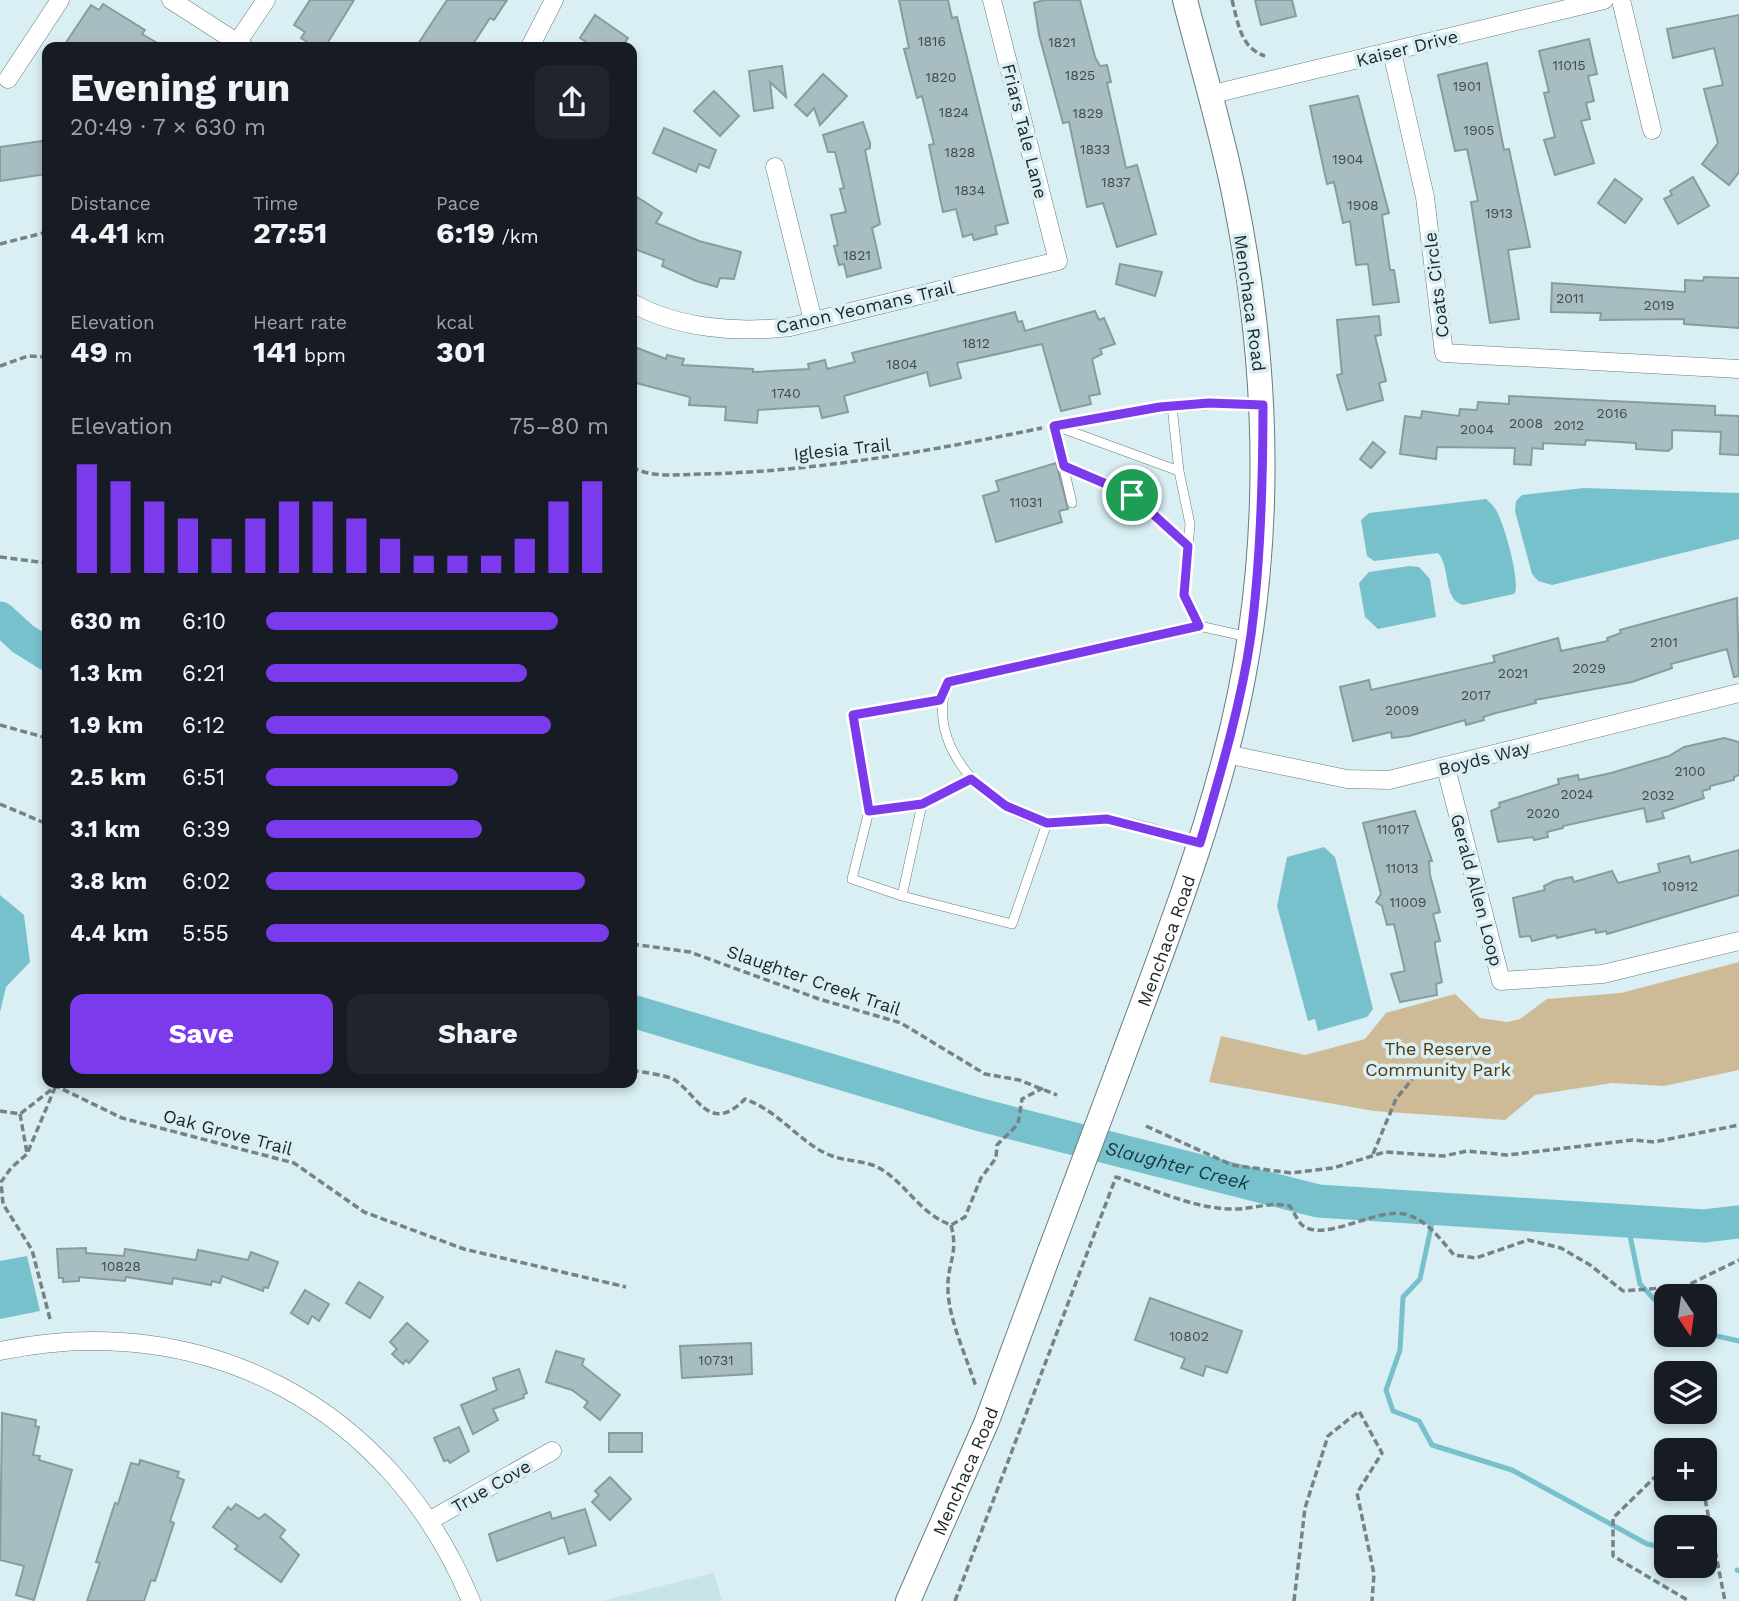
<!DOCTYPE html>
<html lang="en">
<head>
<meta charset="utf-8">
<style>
	:root { --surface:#171b24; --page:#20242c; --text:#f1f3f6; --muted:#9ea1a6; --accent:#7c3aed }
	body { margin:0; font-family:"Work Sans",sans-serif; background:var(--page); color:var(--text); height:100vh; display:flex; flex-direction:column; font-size:26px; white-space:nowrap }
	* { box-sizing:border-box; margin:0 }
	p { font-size:23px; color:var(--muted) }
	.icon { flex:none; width:38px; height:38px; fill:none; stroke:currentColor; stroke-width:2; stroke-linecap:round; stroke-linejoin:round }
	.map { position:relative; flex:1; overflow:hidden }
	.side { position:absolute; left:42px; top:42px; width:595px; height:1046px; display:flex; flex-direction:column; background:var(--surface); border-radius:14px; box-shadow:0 4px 10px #0003 }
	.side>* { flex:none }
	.needle { width:46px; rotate:167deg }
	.buttons { position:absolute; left:1654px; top:1284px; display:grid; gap:14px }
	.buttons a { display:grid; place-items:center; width:63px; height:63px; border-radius:14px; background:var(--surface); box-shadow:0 4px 10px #0003; font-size:35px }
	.pin { position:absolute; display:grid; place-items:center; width:60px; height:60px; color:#fff; margin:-30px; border:4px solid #fff; border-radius:50%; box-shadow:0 2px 7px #0007 }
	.round { display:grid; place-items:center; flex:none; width:74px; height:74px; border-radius:14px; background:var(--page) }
	.head { display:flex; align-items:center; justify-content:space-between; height:119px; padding:0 28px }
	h1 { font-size:38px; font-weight:700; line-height:52px }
	.figures { display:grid; grid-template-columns:repeat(3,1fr); gap:10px; height:119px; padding:7px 28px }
	.figures div { display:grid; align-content:center }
	.figures b { font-size:30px; font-weight:700 }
	.figures small { font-size:19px; font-weight:400 }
	.figures p { font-size:19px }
	.chart { height:196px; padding:14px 28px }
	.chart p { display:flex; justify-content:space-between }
	.chart svg { width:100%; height:126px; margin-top:7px; stroke:var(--accent); stroke-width:6 }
	.primary-button { display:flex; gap:14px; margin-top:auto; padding:14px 28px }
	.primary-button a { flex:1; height:80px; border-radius:14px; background:var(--accent); color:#fff; font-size:28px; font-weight:700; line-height:80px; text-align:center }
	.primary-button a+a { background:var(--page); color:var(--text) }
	ul { padding:0 28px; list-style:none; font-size:23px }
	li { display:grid; grid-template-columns:112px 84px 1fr; align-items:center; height:52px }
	li i { height:18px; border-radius:9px; background:var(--accent) }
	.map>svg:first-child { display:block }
	.built { fill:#c6e4e9 }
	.green { fill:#ceba97 }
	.water { fill:#77c1cd }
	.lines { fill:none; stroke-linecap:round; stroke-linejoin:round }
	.stream { stroke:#77c1cd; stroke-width:5 }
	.river { stroke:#77c1cd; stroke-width:33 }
	.building { fill:#a8bdc1; stroke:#889c9f; stroke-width:2 }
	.service-casing { stroke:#677b7e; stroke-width:10 }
	.minor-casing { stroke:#677b7e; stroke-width:19 }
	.secondary-casing { stroke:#677b7e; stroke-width:26 }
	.path { stroke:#758386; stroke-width:3.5; stroke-dasharray:7 3.5; stroke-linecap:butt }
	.service { stroke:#fff; stroke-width:9 }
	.minor { stroke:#fff; stroke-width:18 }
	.secondary { stroke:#fff; stroke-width:24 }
	.secondary-bridge-casing { stroke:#677b7e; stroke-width:26; stroke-linecap:butt }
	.secondary-bridge { stroke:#fff; stroke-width:24 }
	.route-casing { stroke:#fff; stroke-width:14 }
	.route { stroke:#7c3aed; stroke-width:9 }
	.labels { text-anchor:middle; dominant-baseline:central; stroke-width:7; stroke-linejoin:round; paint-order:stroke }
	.number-label { font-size:14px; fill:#404c4e }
	.street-label { font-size:18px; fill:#1e2627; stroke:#d9eff3 }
	.park-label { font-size:18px; fill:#4d390f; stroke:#d9eff3 }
	.water-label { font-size:19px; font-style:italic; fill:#153a3f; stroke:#d9eff3 }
</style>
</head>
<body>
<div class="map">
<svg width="1739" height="1601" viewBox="0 0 1739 1601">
	<rect width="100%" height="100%" fill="#d9eff3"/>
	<path class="built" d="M714,1573L722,1601H602L713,1573Z"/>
	<path class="green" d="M1739,962V1070L1664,1086L1612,1083L1535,1095L1505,1120L1374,1111L1209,1082L1221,1036L1305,1055L1365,1039L1386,1013L1455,994L1480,1018L1507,1022L1520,1019L1547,999L1621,993Z"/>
	<path class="water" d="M1584,488L1739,493V539L1552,585L1538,581L1532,574L1515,511L1516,501L1522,495Z
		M1486,499C1489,502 1492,504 1494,507C1503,517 1522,586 1514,594L1463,605C1442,599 1451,567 1438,553L1374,561L1367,556L1361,520L1369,513Z
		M1409,566L1419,567L1430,579L1436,617L1378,629L1365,617L1359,583L1369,572Z
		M1324,847L1335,857L1373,1009L1367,1017L1318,1031L1315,1019L1308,1021L1277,906L1287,857Z
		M0,895L24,915L30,962L6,987L0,1012Z
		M27,1256L40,1311L0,1319V1261Z"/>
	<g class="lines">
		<path class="stream" d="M1435,1209L1420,1279L1403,1297L1400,1350L1386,1390L1393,1411L1419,1421L1432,1445L1512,1470L1647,1544L1666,1548
			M1627,1221L1640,1284L1666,1312
			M1704,1333L1739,1341
			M1737,1570L1739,1571"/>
		<g class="river">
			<path d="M0,618L23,639L47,654"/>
			<path id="s1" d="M632,1011L977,1114L1318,1201L1704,1226L1739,1222"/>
		</g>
	</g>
	<path class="building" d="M310,0H354L325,47H315L301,38L305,32L294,25Z
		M447,0H507L494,20L490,18L471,47H416Z
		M899,0H948L952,18L957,17L1008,223L995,226L997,234L974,240L972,234L963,237L956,209L943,212L929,145L934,144L922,96L917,98L904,49L909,48Z
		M1044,0H1080L1095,57L1100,66L1107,65L1111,82L1107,83L1126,168L1137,165L1156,234L1117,247L1103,203L1087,207L1069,122L1063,123L1039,35L1034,3Z
		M1255,0H1292L1296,16L1261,25Z
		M103,4L145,30L142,34L164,47H63L91,5L99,10Z
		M595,15L628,38L622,47H594L580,38Z
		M1739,15V172L1729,185L1702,164L1718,143L1704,89L1723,85L1714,48L1673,58L1667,29Z
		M1589,39L1597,74L1588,76L1594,101L1586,103L1590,119L1581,121L1594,163L1555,175L1544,140L1555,137L1544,93L1549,92L1539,51Z
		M1487,63L1504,150L1509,149L1530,247L1508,250L1519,319L1490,323L1471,202L1478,201L1467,149L1455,151L1438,75Z
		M782,66L786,97L770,82L773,108L754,111L749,71Z
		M823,74L847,96L820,125L814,108L807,116L795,105Z
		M714,91L739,116L720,136L694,111Z
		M1358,96L1389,213L1382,215L1390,270H1394L1399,302L1373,305L1368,264L1356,265L1350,221L1343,223L1334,182L1327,184L1310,106Z
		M863,122L870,143V148L865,150L880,224L872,228L881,268L847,277L844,264L839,265L834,246L838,245L831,215L846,212L840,189L844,188L835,152H828L823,135Z
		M664,128L716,150L709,168L699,164L696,172L653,153Z
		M42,141L47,143V174L0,181V147Z
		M1693,177L1709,206L1678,224L1664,199L1672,195L1670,191Z
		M1615,179L1642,199L1625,223L1598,203Z
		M637,197L662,213L656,223L699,241L741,252L734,279L720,278L717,287L696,281L662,266L664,260L632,248V205Z
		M1120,264L1162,272L1155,296L1116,284Z
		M1704,277L1739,278V328L1684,324V319L1600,320L1601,313L1551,312L1552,283L1685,292V280L1703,281Z
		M1095,311L1099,320L1104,318L1115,344L1100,349L1102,354L1092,359L1100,394L1089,396L1091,404L1061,411L1042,344L957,363L961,378L930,386L927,372L844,396L848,412L822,418L819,406L758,410L757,423L725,420L726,407L689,405L690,397L632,382V346L666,359L667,355L684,359L682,365L753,369V372L809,369L808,364L825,360L827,369L855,362L852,353L1015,312L1018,322L1022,321L1025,331Z
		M1379,316L1381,335L1375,336L1386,381L1379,383L1383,400L1347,410L1337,375L1342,374L1337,320Z
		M1509,396L1715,406V415L1739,416V455L1720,454L1721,432L1672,430V448L1668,451L1636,449V443L1586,440L1585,445L1543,443V449L1532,448L1531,465L1514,464L1515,448L1437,447L1436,459L1400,454L1405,416L1421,418L1422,411L1459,416L1460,409L1477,410L1478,402L1509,404Z
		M1373,442L1385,452L1371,468L1360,459Z
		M1056,463L1068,509L1059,511L1062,522L996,542L983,496L999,491L996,481Z
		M1737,598L1739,676L1734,677L1727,649L1671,664L1672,668L1632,682L1535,700L1536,703L1496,713L1483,717L1484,720L1466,725L1465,720L1409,736L1392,738L1391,732L1353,741L1340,687L1369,680L1371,690L1495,662L1493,656L1558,638L1561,651L1608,641L1607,638L1621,633L1620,630Z
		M1724,738L1739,742V775L1734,777V780L1710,786V789L1702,791L1704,798L1662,812L1664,818L1647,822L1644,808L1563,826V828L1547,832L1548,837L1534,840L1533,837L1498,842L1491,811L1500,807L1499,803L1559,784L1558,779L1578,775L1579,780L1611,773L1669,756L1684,747Z
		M1415,811L1432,861H1429L1430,875L1440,912L1433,914L1440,941L1435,942V946L1442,982L1436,984L1437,995L1400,1002L1391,974L1405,971L1394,924L1387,925L1382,906L1376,902L1381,894L1363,823Z
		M1739,850V895L1607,934L1606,931L1596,933L1595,929L1557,938L1556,935L1532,941L1530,936L1520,937L1513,898L1545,890L1544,886L1554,881L1572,877L1574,882L1612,871L1618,883L1660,872L1658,864L1689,856L1691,863Z
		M86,1248V1253L124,1256L125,1249L196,1260L198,1250L248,1260L251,1252L278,1262L268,1288L264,1287L263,1291L222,1276L220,1283L212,1281L211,1285L173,1278L172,1284L126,1277L125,1281L79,1277V1281L63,1282V1278H59L57,1249Z
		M359,1282L383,1297L370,1318L346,1303Z
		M305,1290L329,1304L319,1321L312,1316L308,1324L291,1313Z
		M1150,1298L1242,1331L1227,1373L1206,1366L1203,1376L1181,1368L1185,1358L1135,1340Z
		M407,1323L428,1341L409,1363L406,1360L403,1364L392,1354L397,1349L390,1342Z
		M751,1343L752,1374L682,1378L680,1346Z
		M556,1351L584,1359L582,1365L620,1395L600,1420L584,1407L588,1402L572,1390L546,1382Z
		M519,1369L527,1393L523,1395L524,1398L493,1409L498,1420L473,1434L461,1405L497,1390L493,1378Z
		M2,1413L36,1420L35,1426L39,1427L33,1455L40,1456L39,1460L72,1470L34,1600L16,1595L24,1566L0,1560Z
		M459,1427L469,1451L450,1463L448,1460L444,1461L434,1438Z
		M609,1433H642V1452H609Z
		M140,1460L179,1472L177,1477L184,1480L170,1521L174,1523L155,1581L151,1580L144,1601H87L100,1563L96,1562L115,1503L118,1504L131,1463L139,1465Z
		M610,1477L631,1499L610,1520L592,1502L599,1495L595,1491Z
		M236,1504L259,1519L265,1514L285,1530L280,1537L299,1555L281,1582L235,1549L238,1546L213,1527L228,1507L231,1510Z
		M585,1509L596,1545L569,1554L564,1537L497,1561L489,1534L550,1512L552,1519Z"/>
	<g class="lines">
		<defs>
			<path id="service" d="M1172,406L1179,471L1190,524L1184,595L1199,626
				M1054,426C1126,413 1185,402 1258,405
				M1054,426L1072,503
				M1056,426L1179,471
				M1064,465L1132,495L1188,546
				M971,779L922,804L902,896L1012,924L1047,823
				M869,811L922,804
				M1199,842C1171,835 1132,820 1105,819C1086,818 1064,827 1046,823C987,810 923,744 948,682L1199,626L1249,637
				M902,896L852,879L869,811L853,715L940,700"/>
			<path id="minor" d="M171,0L244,47
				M1621,0L1652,130
				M237,43L266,0
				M530,47L554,0
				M1392,52L1425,197L1444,353L1739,369
				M8,79L60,0
				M1209,95L1604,0
				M775,167L813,321
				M632,303C679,329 738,333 790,327L1058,261L992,0
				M1226,754L1347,779L1389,780L1739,693
				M1446,768L1501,981L1603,974L1739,941
				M0,1351C205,1308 391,1407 471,1601
				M429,1521L552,1451"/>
			<g id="secondary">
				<path id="s2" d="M1118,1070C1156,967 1197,864 1225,757C1274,574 1272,383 1235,198C1222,132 1202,66 1185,0"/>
				<path id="s3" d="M908,1601L987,1421L1050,1251"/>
			</g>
		</defs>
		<use href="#service" class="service-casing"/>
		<use href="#minor" class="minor-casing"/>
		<use href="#secondary" class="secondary-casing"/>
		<path class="path" d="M1232,0C1238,22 1240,48 1265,56
			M0,244L47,232
			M0,366L28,356L47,357
			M632,467C653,479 680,474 704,474C819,471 930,451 1042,428
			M0,557L47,563
			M0,725L47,738
			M0,804L47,824
			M632,944L690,952L819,999L901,1023L985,1074L1019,1080L1057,1095
			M632,1070C644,1073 664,1074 675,1080C698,1096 710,1135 745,1099C781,1112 800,1144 832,1156C848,1162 869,1160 884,1171C908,1187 921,1214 951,1225L965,1217L981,1178L996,1158L997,1145L1018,1124L1022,1099L1043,1088
			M0,1111L20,1114L56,1086L122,1118L294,1163L364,1212L464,1249L626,1287
			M20,1114L27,1153
			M1146,1126L1232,1165L1291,1173L1333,1168L1385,1152L1444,1156L1467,1151L1507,1155L1633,1140L1654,1142L1739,1125
			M1373,1154L1396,1099L1419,1071
			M951,1225C959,1255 947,1262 948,1289C948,1318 967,1358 976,1387
			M50,1319L32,1250L3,1204L1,1182L11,1168L27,1154L57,1083
			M1666,1477L1659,1473L1613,1518V1556L1689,1601
			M1687,1489L1705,1499L1725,1601
			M955,1601L1116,1177C1154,1189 1191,1208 1231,1209C1252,1210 1269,1201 1290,1206C1294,1212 1297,1220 1302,1225C1324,1243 1375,1208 1404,1214C1427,1219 1440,1239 1454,1255L1476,1258L1528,1240L1561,1248L1590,1265L1623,1291L1686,1286L1739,1260
			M1294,1601L1305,1508L1328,1436L1359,1411L1382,1453L1357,1493L1374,1574L1372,1601"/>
		<use href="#service" class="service"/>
		<use href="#minor" class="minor"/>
		<use href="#secondary" class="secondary"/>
		<defs>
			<path id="secondary-bridge" d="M1050,1251L1118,1070"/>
		</defs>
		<use href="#secondary-bridge" class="secondary-bridge-casing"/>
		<use href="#secondary-bridge" class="secondary-bridge"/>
	</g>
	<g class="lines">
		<defs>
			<path id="route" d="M1209,403L1263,405C1263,482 1261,558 1251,635C1241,705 1220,775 1200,843L1107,819L1047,823L1006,806L971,779L922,804L869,811L853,715L940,700L948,682L1199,626L1184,595L1188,546L1132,495L1064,466L1054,426L1160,407Z"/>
		</defs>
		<use href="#route" class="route-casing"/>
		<use href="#route" class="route"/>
	</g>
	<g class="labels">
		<g class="number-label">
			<text x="932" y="41">1816</text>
			<text x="1062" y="42">1821</text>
			<text x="1569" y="65">11015</text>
			<text x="1080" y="75">1825</text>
			<text x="941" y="77">1820</text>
			<text x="1467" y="86">1901</text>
			<text x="954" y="112">1824</text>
			<text x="1088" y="113">1829</text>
			<text x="1479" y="130">1905</text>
			<text x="1095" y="149">1833</text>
			<text x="960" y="152">1828</text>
			<text x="1348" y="159">1904</text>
			<text x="1116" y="182">1837</text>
			<text x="970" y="190">1834</text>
			<text x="1363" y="205">1908</text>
			<text x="1499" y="213">1913</text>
			<text x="857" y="255">1821</text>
			<text x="1570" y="298">2011</text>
			<text x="1659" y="305">2019</text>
			<text x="976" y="343">1812</text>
			<text x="902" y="364">1804</text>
			<text x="786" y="393">1740</text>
			<text x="1612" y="413">2016</text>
			<text x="1526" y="423">2008</text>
			<text x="1569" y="425">2012</text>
			<text x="1477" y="429">2004</text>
			<text x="1026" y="502">11031</text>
			<text x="1664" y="642">2101</text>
			<text x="1589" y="668">2029</text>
			<text x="1513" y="673">2021</text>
			<text x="1476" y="695">2017</text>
			<text x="1402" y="710">2009</text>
			<text x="1690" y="771">2100</text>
			<text x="1577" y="794">2024</text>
			<text x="1658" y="795">2032</text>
			<text x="1543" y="813">2020</text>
			<text x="1393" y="829">11017</text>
			<text x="1402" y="868">11013</text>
			<text x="1680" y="886">10912</text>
			<text x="1408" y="902">11009</text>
			<text x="121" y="1266">10828</text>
			<text x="1189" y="1336">10802</text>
			<text x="716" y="1360">10731</text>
		</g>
		<g class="street-label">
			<text transform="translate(1407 48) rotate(-14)">Kaiser Drive</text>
			<text transform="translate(1025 131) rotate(76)">Friars Tale Lane</text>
			<text transform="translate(1436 285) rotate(-97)">Coats Circle</text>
			<text transform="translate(1250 303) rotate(82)">Menchaca Road</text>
			<text transform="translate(865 307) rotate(-13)">Canon Yeomans Trail</text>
			<text transform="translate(842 449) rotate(-6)">Iglesia Trail</text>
			<text transform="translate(1484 758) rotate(-14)">Boyds Way</text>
			<text transform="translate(1477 890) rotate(75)">Gerald Allen Loop</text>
			<text stroke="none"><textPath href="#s2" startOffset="138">Menchaca Road</textPath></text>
			<text transform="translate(814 980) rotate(19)">Slaughter Creek Trail</text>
			<text transform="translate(228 1132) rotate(15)">Oak Grove Trail</text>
			<text stroke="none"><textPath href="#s3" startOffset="142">Menchaca Road</textPath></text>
			<text transform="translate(491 1486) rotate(-30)">True Cove</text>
		</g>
		<g class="park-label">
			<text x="1438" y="1048">The Reserve<tspan x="1438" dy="21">Community Park</tspan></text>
		</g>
		<g class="water-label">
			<text stroke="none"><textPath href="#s1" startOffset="567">Slaughter Creek</textPath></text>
		</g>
	</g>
</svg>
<div class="buttons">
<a><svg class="needle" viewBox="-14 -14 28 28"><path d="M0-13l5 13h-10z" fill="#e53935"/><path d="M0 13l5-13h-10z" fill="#9ea1a6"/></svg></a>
<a><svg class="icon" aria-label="layers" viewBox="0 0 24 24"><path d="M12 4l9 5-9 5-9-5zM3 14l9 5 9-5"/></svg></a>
<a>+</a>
<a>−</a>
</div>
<div class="pin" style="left:1132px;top:495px;background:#1e9e55"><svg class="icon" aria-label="arrive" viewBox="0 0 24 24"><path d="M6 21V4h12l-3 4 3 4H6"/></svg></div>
<section class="side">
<div class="head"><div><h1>Evening run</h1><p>20:49 · 7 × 630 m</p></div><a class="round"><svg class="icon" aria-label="share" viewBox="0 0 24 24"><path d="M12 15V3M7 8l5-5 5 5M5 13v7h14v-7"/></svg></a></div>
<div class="figures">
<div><p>Distance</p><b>4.41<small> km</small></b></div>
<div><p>Time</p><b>27:51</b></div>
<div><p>Pace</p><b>6:19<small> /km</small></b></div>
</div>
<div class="figures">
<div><p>Elevation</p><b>49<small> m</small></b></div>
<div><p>Heart rate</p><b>141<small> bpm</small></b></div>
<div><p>kcal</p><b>301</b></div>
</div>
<div class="chart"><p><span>Elevation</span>75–80 m</p>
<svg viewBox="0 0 160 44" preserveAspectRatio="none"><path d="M5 44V6M15 44V12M25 44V19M35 44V25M45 44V32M55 44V25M65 44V19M75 44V19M85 44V25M95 44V32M105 44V38M115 44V38M125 44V38M135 44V32M145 44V19M155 44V12"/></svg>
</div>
<ul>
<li><b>630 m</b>6:10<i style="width:85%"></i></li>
<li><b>1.3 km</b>6:21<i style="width:76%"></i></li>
<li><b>1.9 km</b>6:12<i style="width:83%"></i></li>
<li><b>2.5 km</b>6:51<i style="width:56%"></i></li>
<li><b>3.1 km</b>6:39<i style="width:63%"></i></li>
<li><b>3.8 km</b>6:02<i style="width:93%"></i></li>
<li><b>4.4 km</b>5:55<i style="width:100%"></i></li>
</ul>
<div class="primary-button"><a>Save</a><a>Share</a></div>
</section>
</div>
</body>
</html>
